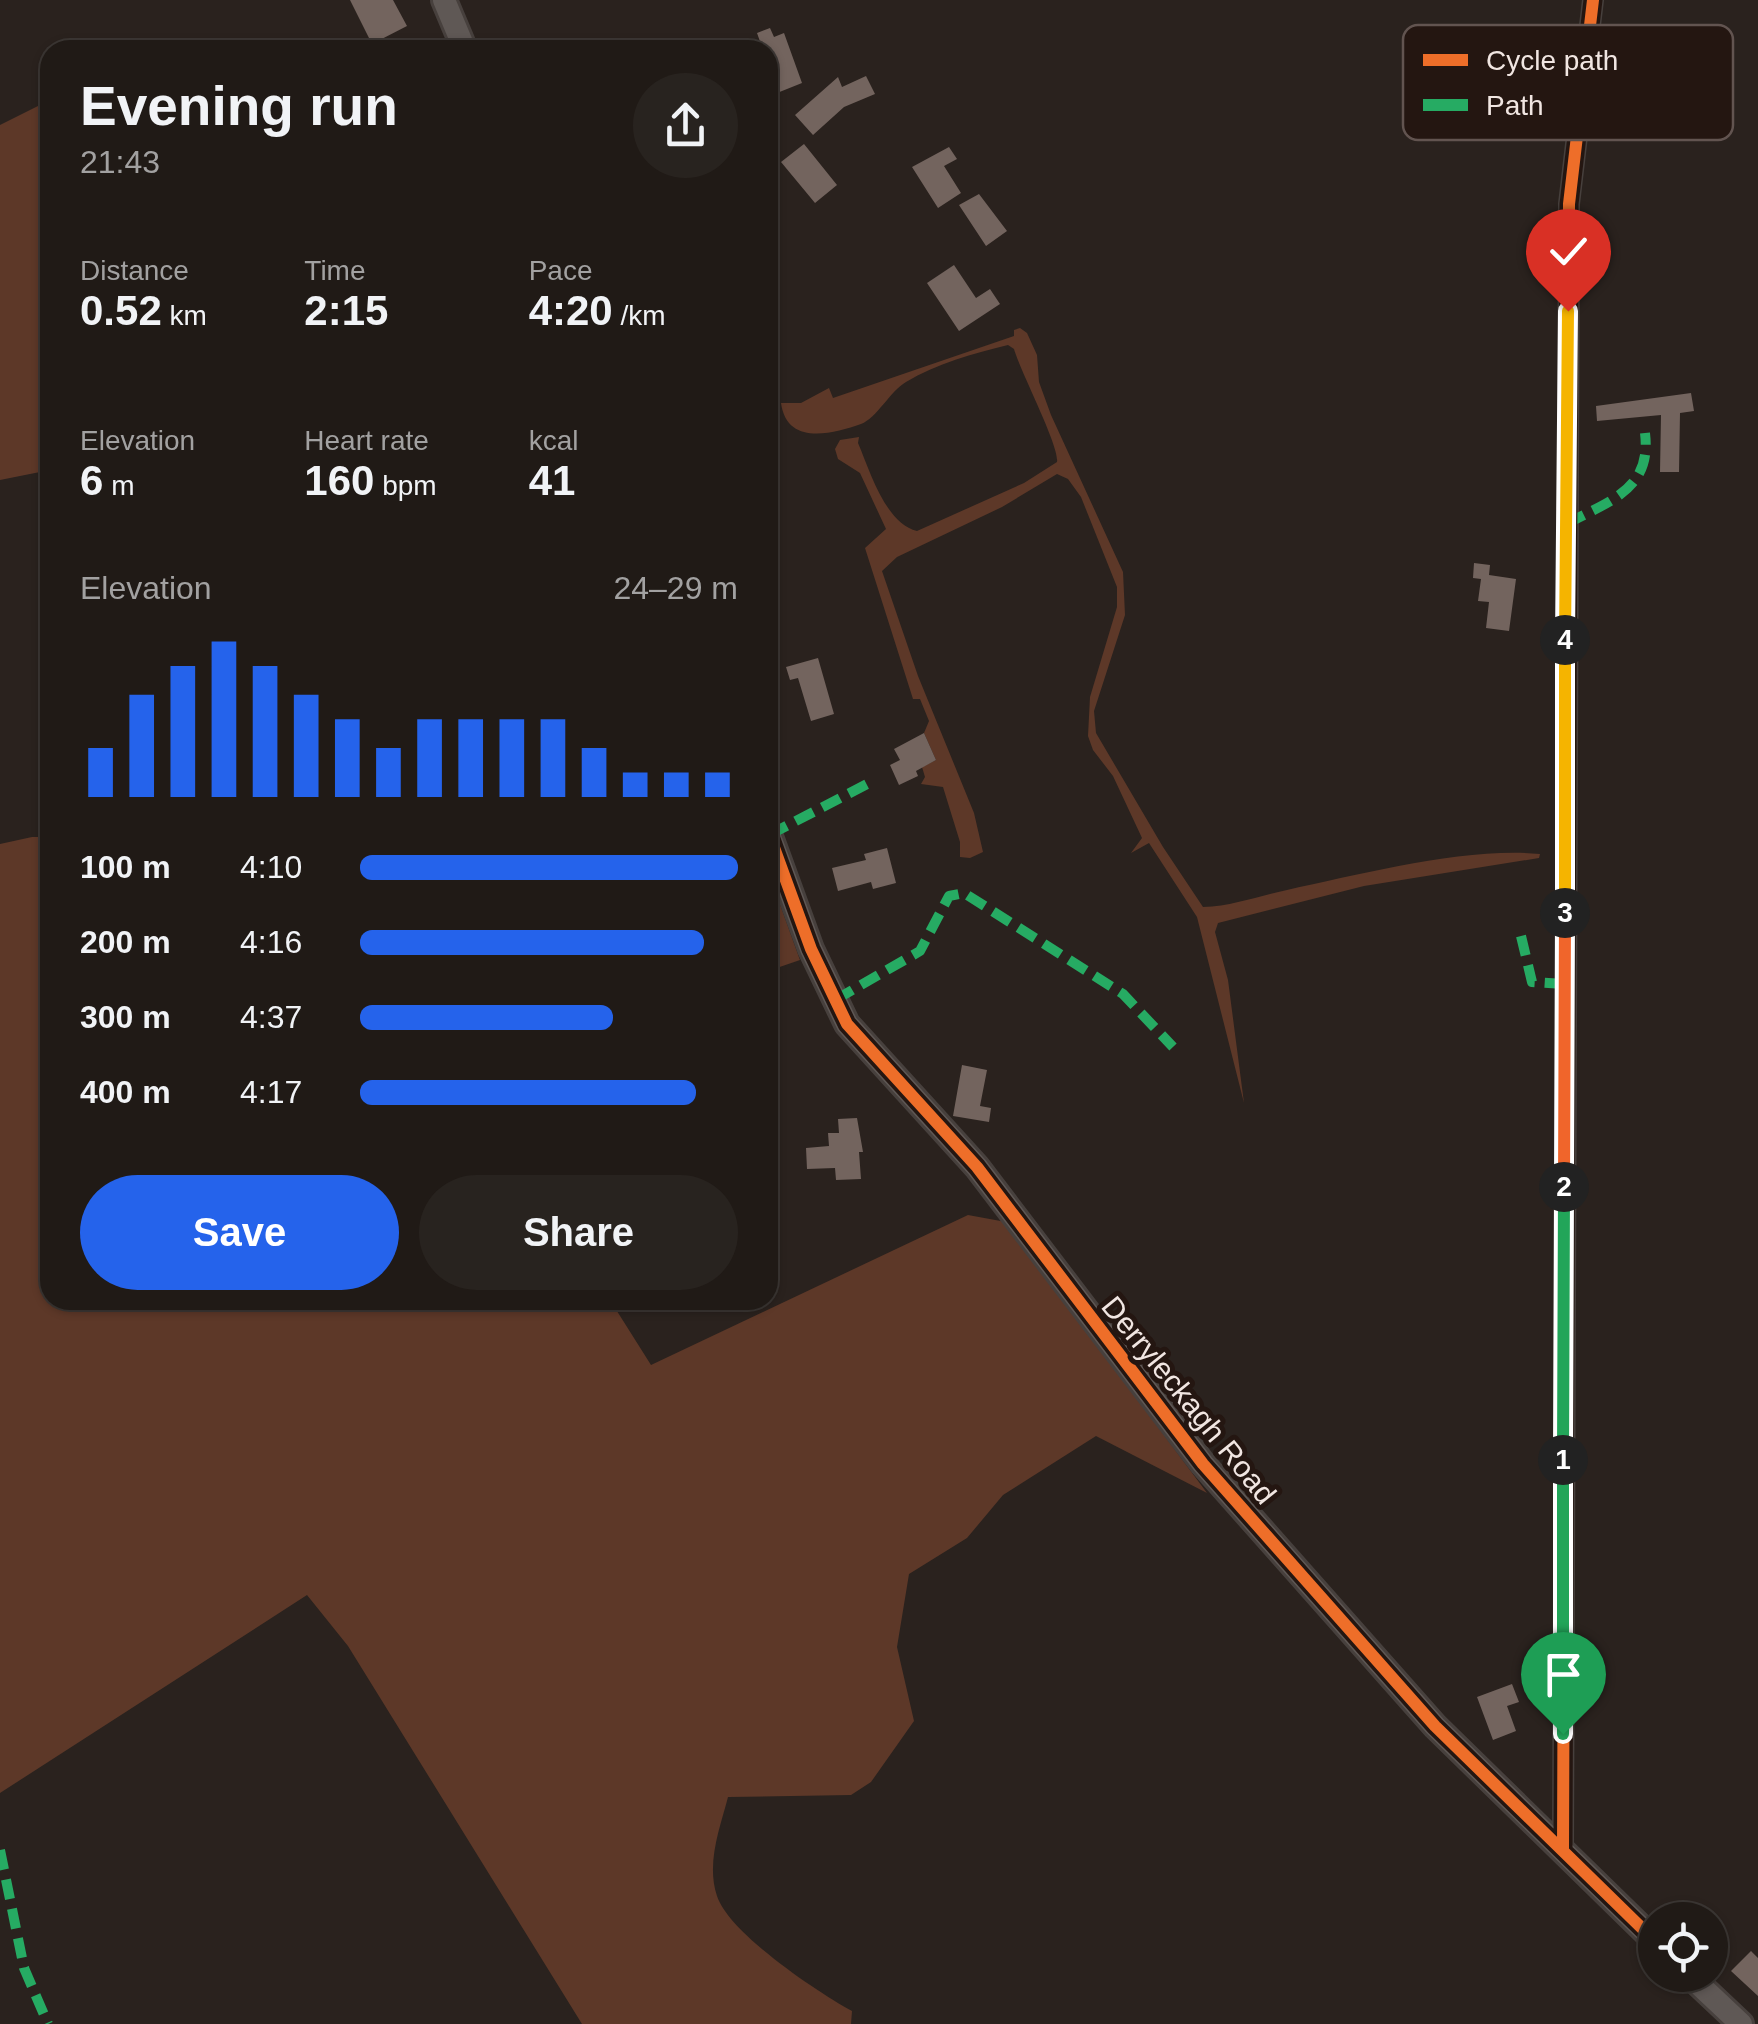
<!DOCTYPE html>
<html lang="en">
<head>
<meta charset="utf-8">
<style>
	:root { --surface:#201a16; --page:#28231f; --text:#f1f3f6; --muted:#a2a1a1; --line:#3d3835; --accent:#2563eb }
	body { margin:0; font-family:Arial,sans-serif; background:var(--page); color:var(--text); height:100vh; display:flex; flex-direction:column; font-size:38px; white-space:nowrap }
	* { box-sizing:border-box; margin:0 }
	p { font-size:32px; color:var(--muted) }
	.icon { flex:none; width:55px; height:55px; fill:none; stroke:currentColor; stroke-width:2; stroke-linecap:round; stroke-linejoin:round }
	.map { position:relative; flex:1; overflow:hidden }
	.details { position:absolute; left:40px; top:40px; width:738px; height:1270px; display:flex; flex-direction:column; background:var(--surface); border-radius:30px; box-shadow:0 2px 8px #0004,0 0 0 2px var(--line) }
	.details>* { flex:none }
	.fabs { position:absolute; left:1638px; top:1902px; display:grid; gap:20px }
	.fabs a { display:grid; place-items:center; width:90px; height:90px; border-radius:50%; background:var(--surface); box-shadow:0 2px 8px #0004,0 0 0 2px var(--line); font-size:50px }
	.pin { position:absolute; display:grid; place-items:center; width:85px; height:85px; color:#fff; margin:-102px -42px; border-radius:50% 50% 50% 0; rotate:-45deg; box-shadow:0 0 10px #0007 }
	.pin .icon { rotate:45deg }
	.km { position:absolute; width:50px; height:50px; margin:-25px; border-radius:50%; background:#222; color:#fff; font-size:28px; line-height:50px; text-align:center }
	.round { display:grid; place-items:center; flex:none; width:105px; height:105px; border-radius:52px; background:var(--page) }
	.headline { display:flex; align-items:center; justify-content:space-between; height:170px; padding:0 40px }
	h1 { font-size:55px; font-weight:600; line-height:75px }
	.stats { display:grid; grid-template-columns:repeat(3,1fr); gap:15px; height:170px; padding:10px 40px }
	.stats div { display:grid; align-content:center }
	.stats b { font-size:42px; font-weight:600 }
	.stats small { font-size:28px; font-weight:400 }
	.stats p { font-size:28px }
	.chart { height:280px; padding:20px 40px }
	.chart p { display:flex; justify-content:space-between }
	.chart svg { width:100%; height:180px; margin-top:10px; stroke:var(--accent); stroke-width:6 }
	.primary-button { display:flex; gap:20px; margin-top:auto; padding:20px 40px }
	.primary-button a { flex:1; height:115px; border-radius:60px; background:var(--accent); color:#fff; font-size:40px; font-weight:600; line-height:115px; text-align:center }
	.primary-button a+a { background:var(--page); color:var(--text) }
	ul { padding:0 40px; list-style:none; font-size:32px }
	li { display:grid; grid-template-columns:160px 120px 1fr; align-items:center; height:75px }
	li i { height:25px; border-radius:12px; background:var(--accent) }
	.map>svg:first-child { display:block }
	.green { fill:#5d3828 }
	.building { fill:#73645e }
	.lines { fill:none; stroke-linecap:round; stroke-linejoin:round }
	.minor-casing { stroke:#47403d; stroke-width:22 }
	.tertiary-casing { stroke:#47403d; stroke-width:28 }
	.minor { stroke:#5f5855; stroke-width:18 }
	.tertiary { stroke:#5f5855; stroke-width:22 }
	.quiet { stroke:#26ab63; stroke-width:10; stroke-dasharray:20 10; stroke-linecap:butt }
	.cycleway-casing { stroke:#241611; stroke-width:19 }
	.cycleway { stroke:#ee6e29; stroke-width:12 }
	.split-1-casing { stroke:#fff; stroke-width:20 }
	.split-2-casing { stroke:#fff; stroke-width:20 }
	.split-3-casing { stroke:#fff; stroke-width:20 }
	.split-4-casing { stroke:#fff; stroke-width:20 }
	.split-5-casing { stroke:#fff; stroke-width:20 }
	.split-1 { stroke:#22a559; stroke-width:12 }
	.split-2 { stroke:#22a559; stroke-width:12 }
	.split-3 { stroke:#f0652b; stroke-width:12 }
	.split-4 { stroke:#f5b400; stroke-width:12 }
	.split-5 { stroke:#f5b400; stroke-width:12 }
	.labels { text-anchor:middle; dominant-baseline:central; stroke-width:10; stroke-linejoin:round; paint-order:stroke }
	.street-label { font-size:30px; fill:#f1e6e2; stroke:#241611 }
	.key { fill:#241611; stroke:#625450; stroke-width:2.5 }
	.key-label { font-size:28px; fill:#f1e6e2 }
</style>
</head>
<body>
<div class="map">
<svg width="1758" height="2024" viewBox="0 0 1758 2024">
	<rect width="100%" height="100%" fill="#2a221e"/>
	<path class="green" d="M50,100V470L0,480V125Z
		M1020,328L1027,333L1037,355L1039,382L1051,415L1123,572L1125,615L1094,711L1096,733L1163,847L1203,907C1233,906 1258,896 1287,890C1362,874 1465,847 1540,854L1539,858L1364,886L1218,923L1215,932L1228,980L1244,1103L1197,917L1149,843L1131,853L1142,838L1113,776L1093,750L1088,736L1090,697L1117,607V587L1081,497L1068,479L1057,474L1002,507L897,557L882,571L918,676L974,813L983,852L970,858L960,857V842L943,787L921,784L925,777L922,767L936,760L924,733L929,721L920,699H913L865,548L886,529L860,473L838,459L835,449L840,440L859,437L858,443C870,471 885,523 917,531L1024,483L1057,462C1060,447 1021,373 1014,349L1008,345C974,353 936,364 906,382C890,391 877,418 861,424C832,434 787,446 781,403H801L829,388L833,398L1014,336V330Z
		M32,837H50V1300H610L651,1365L968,1215L1006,1222L1207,1493L1096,1436L1003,1495L967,1538L909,1574L897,1647L914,1721L871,1782L851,1795L728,1797C720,1828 706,1863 717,1896C729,1933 817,1992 852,2011L851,2024H582L348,1646L307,1595L0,1793V844Z
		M768,871L800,960L768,971Z"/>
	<path class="building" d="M350,0H393L407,26L372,44Z
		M770,28L774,37L784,33L802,83L772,95L768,83V50H763L757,33Z
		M866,76L875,94L844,107L813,135L795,115L838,77L842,87Z
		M804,144L837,185L815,203L781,162Z
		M949,147L957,159L944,166L961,193L938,208L912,167Z
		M979,194L1007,231L986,246L959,205Z
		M954,265L976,298L990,289L1000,304L959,331L927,283Z
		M1691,393L1694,411L1680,413L1679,472H1660L1661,415L1597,421L1596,406Z
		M1474,563L1490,565L1489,575L1516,579L1509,631L1486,628L1489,602L1478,601L1481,579L1473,578Z
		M818,658L834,714L811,721L798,678L790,680L786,667Z
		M924,733L936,760L916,771L918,776L899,785L890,765L900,760L894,749Z
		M887,848L896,883L873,889L871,882L838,891L832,868L866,860L864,854Z
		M962,1065L987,1070L980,1106L991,1108L989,1122L953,1116Z
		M857,1118L863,1152H859L861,1179L836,1180L835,1168L807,1169L806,1148L829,1146L828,1133H839L838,1119Z
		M1512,1684L1519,1702L1507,1706L1516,1731L1493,1740L1477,1697Z
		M1751,1951L1758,1958V1996L1731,1971Z"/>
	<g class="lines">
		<defs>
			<path id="minor" d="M1563,1849L1569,204L1593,0"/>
			<path id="tertiary" d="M444,0L465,50
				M768,831L811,949L847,1024L977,1167L1203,1464L1435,1726L1655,1941
				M1689,1975L1741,2024"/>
		</defs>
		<use href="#minor" class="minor-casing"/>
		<use href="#tertiary" class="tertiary-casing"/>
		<use href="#minor" class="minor"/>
		<use href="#tertiary" class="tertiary"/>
		<path class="quiet" d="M1566,524C1609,501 1652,490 1645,433
			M769,835L873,781
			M1521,936L1532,982L1564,984
			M835,1000L920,951L949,896L964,893L1123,994L1173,1047
			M0,1850L24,1968L48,2024"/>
		<defs>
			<path id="cycleway" d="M768,831L811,949L847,1024L977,1167L1203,1464L1435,1726L1655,1941
				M1563,1849L1569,204L1593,0"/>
		</defs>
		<use href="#cycleway" class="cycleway-casing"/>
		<use href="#cycleway" class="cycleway"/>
	</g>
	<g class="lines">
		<defs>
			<path id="split-1" d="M1563,1734V1460"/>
			<path id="split-2" d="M1563,1460L1564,1187"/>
			<path id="split-3" d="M1564,1187L1565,913"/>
			<path id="split-4" d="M1565,913V640"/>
			<path id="split-5" d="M1565,640L1568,311"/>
		</defs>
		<use href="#split-1" class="split-1-casing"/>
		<use href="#split-2" class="split-2-casing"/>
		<use href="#split-3" class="split-3-casing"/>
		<use href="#split-4" class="split-4-casing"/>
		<use href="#split-5" class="split-5-casing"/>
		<use href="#split-1" class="split-1"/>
		<use href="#split-2" class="split-2"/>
		<use href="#split-3" class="split-3"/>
		<use href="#split-4" class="split-4"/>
		<use href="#split-5" class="split-5"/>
	</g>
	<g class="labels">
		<g class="street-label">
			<text transform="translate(1189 1400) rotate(51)">Derryleckagh Road</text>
		</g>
	</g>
	<rect x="1403" y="25" width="330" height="115" rx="15" class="key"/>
	<rect x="1423" y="54" width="45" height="12" fill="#ee6e29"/>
	<rect x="1423" y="99" width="45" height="12" fill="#26ab63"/>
	<g class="key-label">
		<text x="1486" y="70">Cycle path</text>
		<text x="1486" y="115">Path</text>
	</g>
</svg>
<div class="fabs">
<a><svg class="icon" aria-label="locate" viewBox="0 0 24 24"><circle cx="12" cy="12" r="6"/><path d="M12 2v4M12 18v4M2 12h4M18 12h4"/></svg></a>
</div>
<div class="pin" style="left:1563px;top:1734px;background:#1e9e55"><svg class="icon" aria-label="arrive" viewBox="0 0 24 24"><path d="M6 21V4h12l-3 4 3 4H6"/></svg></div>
<div class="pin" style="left:1568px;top:311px;background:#d93025"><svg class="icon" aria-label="check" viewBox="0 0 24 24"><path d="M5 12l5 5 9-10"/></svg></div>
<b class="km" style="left:1563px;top:1460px">1</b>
<b class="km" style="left:1564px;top:1187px">2</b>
<b class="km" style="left:1565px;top:913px">3</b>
<b class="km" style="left:1565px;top:640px">4</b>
<section class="details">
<div class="headline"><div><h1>Evening run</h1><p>21:43</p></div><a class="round"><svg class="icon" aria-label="share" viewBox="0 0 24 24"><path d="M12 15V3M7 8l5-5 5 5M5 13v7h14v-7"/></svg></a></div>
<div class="stats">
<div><p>Distance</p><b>0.52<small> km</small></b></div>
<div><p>Time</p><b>2:15</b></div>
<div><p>Pace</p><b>4:20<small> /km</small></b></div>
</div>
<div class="stats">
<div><p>Elevation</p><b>6<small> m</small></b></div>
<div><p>Heart rate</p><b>160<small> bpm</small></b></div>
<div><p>kcal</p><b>41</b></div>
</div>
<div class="chart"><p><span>Elevation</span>24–29 m</p>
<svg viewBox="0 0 160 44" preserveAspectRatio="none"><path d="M5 44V32M15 44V19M25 44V12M35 44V6M45 44V12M55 44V19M65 44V25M75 44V32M85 44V25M95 44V25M105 44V25M115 44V25M125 44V32M135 44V38M145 44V38M155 44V38"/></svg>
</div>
<ul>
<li><b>100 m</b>4:10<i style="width:100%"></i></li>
<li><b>200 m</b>4:16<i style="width:91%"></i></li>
<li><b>300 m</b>4:37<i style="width:67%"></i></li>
<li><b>400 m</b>4:17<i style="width:89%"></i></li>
</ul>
<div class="primary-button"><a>Save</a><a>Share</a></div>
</section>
</div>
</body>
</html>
